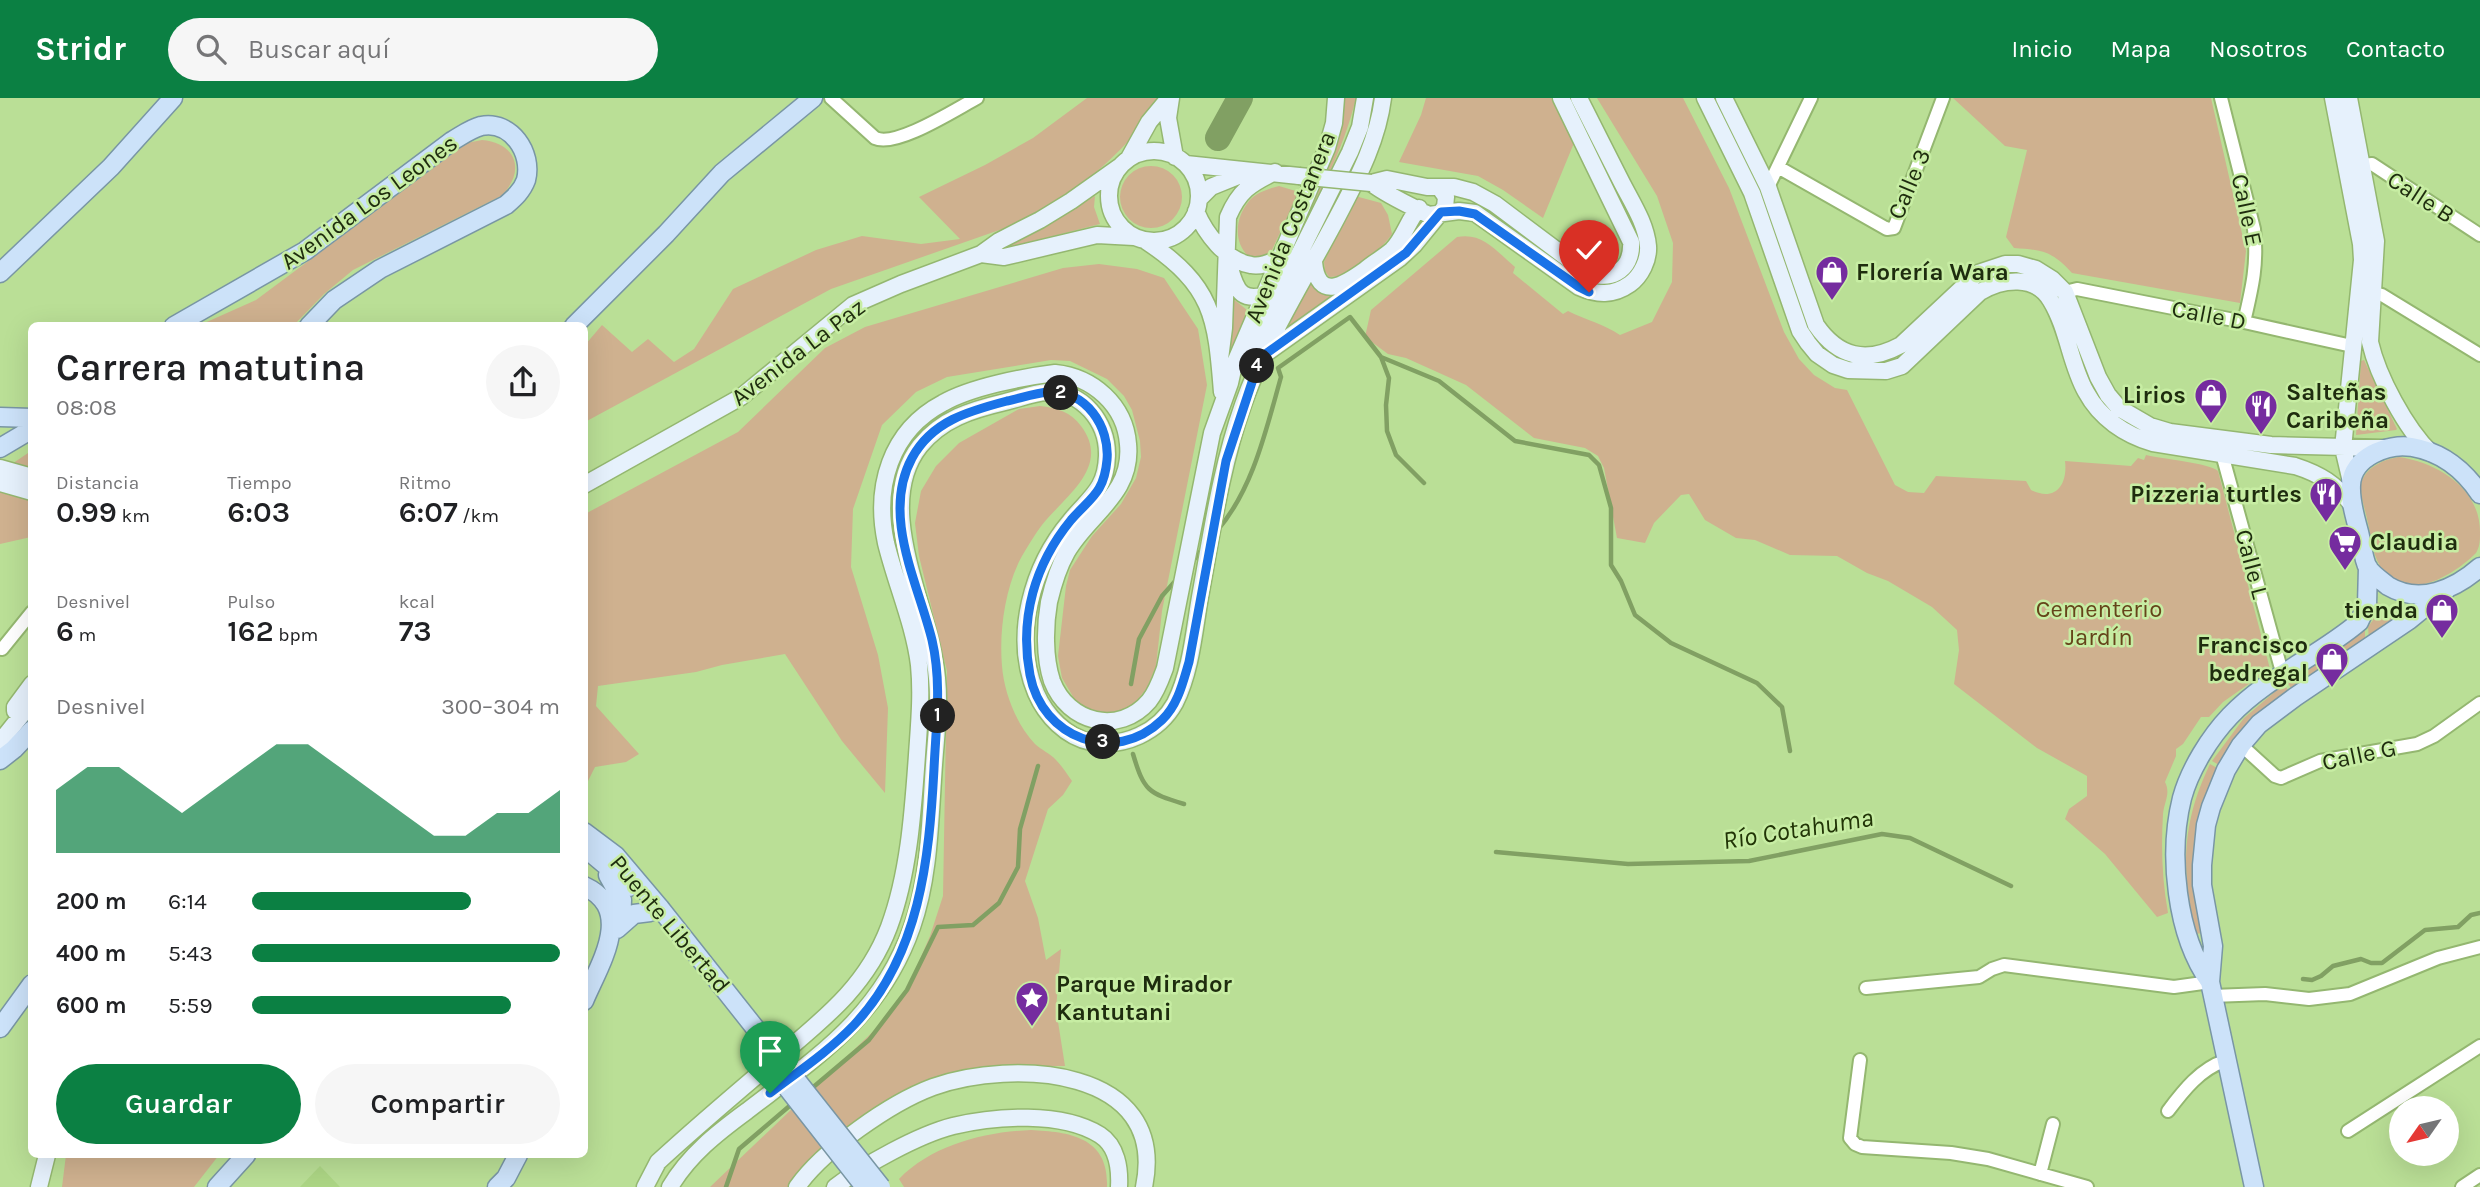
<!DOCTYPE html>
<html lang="es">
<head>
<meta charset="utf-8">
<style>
	:root { --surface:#fff; --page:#f6f6f6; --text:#202124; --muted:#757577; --accent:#0b8043 }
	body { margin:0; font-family:Karla,sans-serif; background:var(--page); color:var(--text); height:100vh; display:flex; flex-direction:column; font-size:26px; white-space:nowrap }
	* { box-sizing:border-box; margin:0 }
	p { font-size:23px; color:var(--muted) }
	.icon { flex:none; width:38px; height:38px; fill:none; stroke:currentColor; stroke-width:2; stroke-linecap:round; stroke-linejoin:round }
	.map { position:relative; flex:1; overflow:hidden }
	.drawer { position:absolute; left:28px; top:224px; width:560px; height:836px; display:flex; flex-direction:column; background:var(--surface); border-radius:10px; box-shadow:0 7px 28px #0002 }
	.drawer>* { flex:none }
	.needle { width:46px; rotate:236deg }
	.tools { position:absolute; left:2389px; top:998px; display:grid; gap:14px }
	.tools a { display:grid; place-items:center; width:70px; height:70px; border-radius:50%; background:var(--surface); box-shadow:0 7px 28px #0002; font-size:35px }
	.pin { position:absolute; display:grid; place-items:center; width:60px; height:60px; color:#fff; margin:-72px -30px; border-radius:50% 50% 50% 0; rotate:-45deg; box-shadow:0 0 7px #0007 }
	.pin .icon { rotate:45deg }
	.km { position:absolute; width:35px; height:35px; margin:-18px; border-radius:50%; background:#222; color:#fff; font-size:19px; line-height:35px; text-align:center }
	.round { display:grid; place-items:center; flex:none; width:74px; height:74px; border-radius:37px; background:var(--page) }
	.summary { display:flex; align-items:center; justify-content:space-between; height:119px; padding:0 28px }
	h1 { font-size:38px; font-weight:600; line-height:52px }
	.stats { display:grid; grid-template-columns:repeat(3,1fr); gap:10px; height:119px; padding:7px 28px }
	.stats div { display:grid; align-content:center }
	.stats b { font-size:30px; font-weight:600 }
	.stats small { font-size:19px; font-weight:400 }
	.stats p { font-size:19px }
	.chart { height:196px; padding:14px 28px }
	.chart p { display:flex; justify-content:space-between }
	.chart svg { width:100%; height:126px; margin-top:7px; fill:var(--accent); opacity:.7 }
	.action { display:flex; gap:14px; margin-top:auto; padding:14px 28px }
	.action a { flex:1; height:80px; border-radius:42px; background:var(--accent); color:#fff; font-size:28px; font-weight:600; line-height:80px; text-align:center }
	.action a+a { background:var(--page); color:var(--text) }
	ul { padding:0 28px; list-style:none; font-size:23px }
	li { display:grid; grid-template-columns:112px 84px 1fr; align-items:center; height:52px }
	li i { height:18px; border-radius:9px; background:var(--accent) }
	header { display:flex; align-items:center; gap:42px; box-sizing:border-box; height:98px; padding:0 35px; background:var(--accent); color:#fff }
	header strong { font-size:33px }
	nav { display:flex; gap:38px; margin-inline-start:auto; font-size:24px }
	.search { width:490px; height:63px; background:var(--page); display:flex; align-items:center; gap:18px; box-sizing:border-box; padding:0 24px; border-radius:38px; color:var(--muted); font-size:26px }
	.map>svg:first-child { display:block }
	.built { fill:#add685 }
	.green { fill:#cfb18f }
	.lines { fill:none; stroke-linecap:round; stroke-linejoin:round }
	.stream { stroke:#81a063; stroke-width:4.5 }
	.river { stroke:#81a063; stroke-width:26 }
	.minor-casing { stroke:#94b770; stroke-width:16 }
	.secondary-casing { stroke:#94b770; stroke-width:19 }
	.primary-casing { stroke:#7996a4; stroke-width:21 }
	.minor { stroke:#fff; stroke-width:12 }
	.secondary { stroke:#e6f1fc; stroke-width:16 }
	.primary { stroke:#cce2f9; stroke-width:18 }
	.secondary-bridge-casing { stroke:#94b770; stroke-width:19; stroke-linecap:butt }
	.primary-bridge-casing { stroke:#7996a4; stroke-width:21; stroke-linecap:butt }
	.secondary-bridge { stroke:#e6f1fc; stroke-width:16 }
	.primary-bridge { stroke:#cce2f9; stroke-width:18 }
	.route-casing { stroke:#fff; stroke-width:14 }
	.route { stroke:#1a73e8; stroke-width:9 }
	.labels { text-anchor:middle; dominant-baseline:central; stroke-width:5; stroke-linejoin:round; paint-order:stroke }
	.street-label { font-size:24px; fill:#1e2c0e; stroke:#c7eda3 }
	.poi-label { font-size:24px; font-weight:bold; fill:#1e2c0e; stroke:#c7eda3; text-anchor:start }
	.park-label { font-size:24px; fill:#65441a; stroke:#c7eda3 }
	.water-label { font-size:26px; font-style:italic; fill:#213406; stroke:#c7eda3 }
</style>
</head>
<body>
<header>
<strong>Stridr</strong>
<div class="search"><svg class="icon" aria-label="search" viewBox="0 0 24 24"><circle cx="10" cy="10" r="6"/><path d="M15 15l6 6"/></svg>Buscar aquí</div>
<nav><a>Inicio</a><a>Mapa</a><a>Nosotros</a><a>Contacto</a></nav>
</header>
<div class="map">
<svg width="2480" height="1089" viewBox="0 0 2480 1089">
	<rect width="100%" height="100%" fill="#badf96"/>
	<path class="built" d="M320,1068L340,1089H300Z"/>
	<path class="green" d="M1087,0H1158C1149,13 1141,29 1131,40C1097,78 1054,110 1008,129L831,191L585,324V247L602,227L632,254L648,241L674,264L694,251L733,191L816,152L862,138L921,146L960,141L919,99L985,67L1033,40Z
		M1344,0H1356C1343,54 1317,102 1289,150L1334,52L1341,29Z
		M1426,0H1551L1574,45L1543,120L1503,92L1478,78L1399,64L1421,17Z
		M1597,0H1683L1729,90L1784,234L1799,261L1814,277L1835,290L1847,292L1895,387L1908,394L1924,395L1936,378L2026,383L2031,392C2055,404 2068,387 2065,363L2131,368L2138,360L2144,362L2146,357C2161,361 2210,365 2218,373L2270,571L2223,604L2209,619H2201L2183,646L2176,651V658L2165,684C2171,696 2164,704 2163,716C2161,749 2162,782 2168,815L2157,819L2105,756L2065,721L2069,711L2087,698V678L2037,650L1954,586L1959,552L1957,532L1932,509L1888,483L1867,475L1837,458L1790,457L1755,442L1736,440L1705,422L1689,396L1681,397L1654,425L1645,445L1617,440L1604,370L1598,358L1585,350L1534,340L1466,287L1406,260L1388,256L1365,239L1371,212L1457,139C1483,134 1496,153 1515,169L1513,175L1563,216L1568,213C1586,222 1604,226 1620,237L1652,224L1672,184L1673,145L1657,98Z
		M1953,0H2211L2246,153L2240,205L2072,175C2052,153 2043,152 2014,150L2006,139L2027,52L2005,48Z
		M482,42C517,45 526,74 501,98L353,172L324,196L294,227H200L256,202L467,45Z
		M1120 99a31 31 0 1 1 62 0a31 31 0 1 1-62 0Z
		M1279,88L1299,94L1272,152L1267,158L1249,159C1233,144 1235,120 1249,103C1257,94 1268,91 1279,88Z
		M1095,98L1094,109L1100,126L1002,151L1050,126Z
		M1355,98L1381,105L1388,117L1392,136C1380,153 1351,180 1329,179L1325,173L1324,164Z
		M1099,166L1137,171L1164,180L1198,231L1207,287L1162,513L1156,568L1147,590L1134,606L1117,620L1095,617L1075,602L1062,580L1058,558L1066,488L1070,472L1092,438L1121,406L1136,380L1141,359L1140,343L1132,312L1124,298L1107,281L1070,263L1051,262L947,279L916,294L882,327L853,411L851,469L878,557L888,610L885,695L842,643L785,556L722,567L696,574L598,588L596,608L639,656L626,664L595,669L585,689V416L738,334L825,250L865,229L1063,170Z
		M1311,184L1326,196L1340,197L1280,242Z
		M1232,200L1247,212L1230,260H1228Z
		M2364,262L2397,331L2396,332L2356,337L2361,263Z
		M1040,308C1057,310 1071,314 1081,328C1112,369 1064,399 1042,427C1035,436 1028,448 1022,458C1005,489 999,533 1002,568C1004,594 1016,626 1035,646C1041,652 1050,655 1056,662C1062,668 1067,676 1072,683L1063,697L1048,711L1025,783L1038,820L1046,862L1061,851L1056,911L1065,968H1021L947,976L927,983L868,1019L791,1089H710L883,924L905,896L930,838L943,798L947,573L919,458L915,425L921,393L936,368L959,345L1019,311Z
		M31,353V439L0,446V374Z
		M2399,359C2438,365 2480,390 2480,434C2480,443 2480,448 2476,455C2453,478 2403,508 2380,468C2372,455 2371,436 2367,421C2365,409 2357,392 2363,380C2370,367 2386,361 2399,359Z
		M2377,504L2402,517L2369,542L2368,529L2373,522Z
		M2365,532V544L2293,593L2287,584Z
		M2284,586L2290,595L2221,668L2212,663L2244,620Z
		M2210,666L2219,671L2204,835L2194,836C2182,772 2181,726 2210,666Z
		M1031,1032C1070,1034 1109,1039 1107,1089H904L899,1081C932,1047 984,1034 1031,1032Z
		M66,1057H219L194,1089H62Z"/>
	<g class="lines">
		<path class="stream" d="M1381,259L1389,280L1386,307L1387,333L1396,357L1424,385
			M1216,434C1253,392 1266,332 1281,279L1278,270L1350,219L1381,259L1439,283L1515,343L1589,357L1599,367L1611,410V467L1621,483L1635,517L1671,545L1757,585L1782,609L1790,653
			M1192,464L1204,449
			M1131,586L1139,541L1162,498L1177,481
			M1133,656C1144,693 1148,695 1184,706
			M1496,754L1628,766L1749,763L1882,736L1910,740L2011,788
			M2303,881L2312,882L2321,878L2333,868L2361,861L2371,865H2382L2425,832L2458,829L2471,817L2480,815
			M811,991L869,942L907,892L938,829L973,827L999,805L1018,769L1020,731L1038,668
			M726,1089L739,1051L793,1005"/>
		<path class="river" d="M1218,40L1240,0"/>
		<defs>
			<path id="minor" d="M831,0L875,40C896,50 956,11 977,0
				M2221,0L2254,131C2258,166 2252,190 2244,224
				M2361,67L2372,66L2480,137
				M1778,69L1887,131L1894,130L1943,0
				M1768,89L1811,0
				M2065,194L2077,191L2244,224L2352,248
				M2374,195L2382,197L2480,257
				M2222,356L2280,567L2286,576
				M2,551L32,514
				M2241,647L2275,678L2281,680L2320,663L2417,646L2434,638L2480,605
				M1866,890L1979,879L1992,871L2004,867L2174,889L2210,884
				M2212,898L2265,896L2309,901L2350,896L2438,860L2480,849
				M1860,962L1850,1040L1855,1046L1862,1049L1951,1055L1988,1061L2087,1089
				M2168,1013C2183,993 2201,970 2225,963
				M2348,1033L2480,948
				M2040,1076L2053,1026
				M2462,1089L2480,1077"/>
			<path id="secondary" d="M1171,0L1168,20L1175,59
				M1705,0L1752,95L1800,233L1808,245L1817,256L1833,267L1848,272L1886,273L1902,268L1980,194C2002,181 2036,176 2051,203C2068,231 2070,266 2086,294C2100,320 2125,337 2153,345L2295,368C2320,376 2336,386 2352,407
				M1724,0L1768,89L1816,227C1838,259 1866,266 1901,247L1978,175L2005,166H2018L2036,171L2052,181L2065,194L2098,279L2108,297L2119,310L2150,328L2170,334L2271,347L2384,350
				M2333,0L2361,146L2362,162L2343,350L2351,384
				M2349,0L2376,143L2370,244C2378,279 2406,331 2431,355
				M1109 98a45 45 0 1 1 90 0a45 45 0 1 1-90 0Z
				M1129,60L1149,24L1169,0
				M1186,66L1299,78
				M1371,85C1390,99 1409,107 1429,117L1459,113L1475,115L1579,189C1597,197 1613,198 1630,186C1641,178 1649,162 1648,148C1646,125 1631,103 1621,83C1607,55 1593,28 1579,0
				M1371,85L1387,81L1427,89H1454L1473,94L1495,106L1583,172C1607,186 1633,174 1631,144L1561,0
				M1199,101L1211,89L1248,74
				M1196,113C1205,135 1226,163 1251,167C1260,169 1269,165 1278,161
				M1146,143C1213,188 1216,218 1222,294
				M981,156L1004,159L1097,137L1134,139
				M1314,164C1318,204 1344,187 1365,172C1373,165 1384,159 1392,152C1404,140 1408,122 1419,110
				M1230,170C1237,196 1243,204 1270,196
				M1265,256L1400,160L1414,147L1445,109L1446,99L1439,89
				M1220,261L1224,230L1228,119C1239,93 1250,86 1275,74
				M1245,265L1350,54L1360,29L1365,0
				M0,370L32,379
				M0,385L32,394
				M584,387L741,299L853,207L901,186L981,156L999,143L1040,122L1071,103L1119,69
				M15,613V609L32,586
				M0,644L32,604
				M39,1089L47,1057
				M645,1089L658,1064C696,1029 735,996 774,963C821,923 866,890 889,829C909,775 913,713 917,657C919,627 922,597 919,567C914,526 896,486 886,445C874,389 890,333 943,305C971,289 1023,279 1055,275C1093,279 1125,307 1128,346C1133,396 1089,416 1067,454C1059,468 1053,487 1049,504C1045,527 1044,559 1052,583C1068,625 1119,638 1149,603C1157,593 1161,581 1165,570L1212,335L1230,285L1234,267L1327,50L1334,25L1336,0
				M670,1089C689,1057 717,1035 747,1013C817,959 881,918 912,829C930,778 930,721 934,667C936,638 940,610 937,580C931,510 871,410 920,348C942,321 971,312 1005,304C1018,301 1033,295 1047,294C1082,292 1108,324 1107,358C1106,391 1090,399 1071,422C1032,468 1012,538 1036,595C1046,618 1066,639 1091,644C1124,650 1159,634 1175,605C1191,573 1194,534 1200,499C1212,434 1221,369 1243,307C1267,238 1308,176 1341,112C1360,76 1378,40 1383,0
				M797,1089C823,1052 890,1005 933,989C1012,961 1169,968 1144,1089
				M835,1089C864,1067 918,1037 953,1028C995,1018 1062,1013 1100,1037C1117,1048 1120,1071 1119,1089"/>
			<path id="primary" d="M0,175L111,69L173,0
				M174,228L305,153L452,43C461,38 470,31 481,28C511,22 533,55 526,82C522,93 514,100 506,107L380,171L334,202L309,228
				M574,228L666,136L722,75L813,0
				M0,319L32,320
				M0,350L32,331
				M2480,396C2464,372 2441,354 2412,349C2388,345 2352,359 2351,387C2350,403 2355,419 2359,434C2362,445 2363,461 2368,470C2373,477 2382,483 2388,488C2420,507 2455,491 2480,469
				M0,662L14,651L32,632
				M584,734L616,758L660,810
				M584,749L621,780L629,789
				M608,777L622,802L621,826
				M584,788C636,812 599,867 584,903
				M617,831L634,816L650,814
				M2210,884C2176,837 2168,756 2182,700C2190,671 2210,639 2230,618C2267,579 2319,558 2359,524L2367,507L2368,469
				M0,930L32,886
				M217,1089L246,1057
				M497,1089L506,1080L518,1057
				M2254,1089L2210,884L2213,848L2202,787V767L2206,727L2211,709L2226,672L2241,647L2259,626L2295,599L2409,522L2447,491"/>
		</defs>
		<use href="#minor" class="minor-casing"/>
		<use href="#secondary" class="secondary-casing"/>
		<use href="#primary" class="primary-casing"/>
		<use href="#minor" class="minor"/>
		<use href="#secondary" class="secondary"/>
		<use href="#primary" class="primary"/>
		<defs>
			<path id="secondary-bridge" d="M1299,78L1371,85"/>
			<path id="primary-bridge" d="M660,810L881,1089
				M775,974L865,1089"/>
		</defs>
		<use href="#secondary-bridge" class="secondary-bridge-casing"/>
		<use href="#primary-bridge" class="primary-bridge-casing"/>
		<use href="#secondary-bridge" class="secondary-bridge"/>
		<use href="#primary-bridge" class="primary-bridge"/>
	</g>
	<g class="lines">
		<defs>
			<path id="route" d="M770,995C799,973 829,953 854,927C920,857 929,762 934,671C936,627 942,585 932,542C918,485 881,417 912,360C932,323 969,313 1007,303C1021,300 1035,295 1049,294C1086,292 1110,329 1107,362C1104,396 1090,400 1071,422C1035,466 1019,520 1030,577C1042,640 1114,668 1162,622C1178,607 1183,584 1189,564L1226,363L1260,260L1406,155L1441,114L1459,113L1475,116L1579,189L1589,194"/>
		</defs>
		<use href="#route" class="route-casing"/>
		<use href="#route" class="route"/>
	</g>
	<defs>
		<symbol id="shop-pin" viewBox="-11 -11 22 30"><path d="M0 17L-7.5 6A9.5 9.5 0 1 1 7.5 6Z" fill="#752c9f" stroke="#c7eda3"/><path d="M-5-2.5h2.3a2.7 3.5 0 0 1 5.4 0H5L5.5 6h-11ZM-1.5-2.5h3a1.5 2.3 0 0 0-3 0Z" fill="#fff"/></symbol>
		<symbol id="restaurant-pin" viewBox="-11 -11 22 30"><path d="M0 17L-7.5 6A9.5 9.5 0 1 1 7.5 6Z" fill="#752c9f" stroke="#c7eda3"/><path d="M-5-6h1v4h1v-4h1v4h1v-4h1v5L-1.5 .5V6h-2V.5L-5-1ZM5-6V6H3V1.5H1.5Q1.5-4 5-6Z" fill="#fff"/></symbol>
		<symbol id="supermarket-pin" viewBox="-11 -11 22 30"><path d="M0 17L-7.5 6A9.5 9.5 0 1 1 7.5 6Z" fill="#752c9f" stroke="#c7eda3"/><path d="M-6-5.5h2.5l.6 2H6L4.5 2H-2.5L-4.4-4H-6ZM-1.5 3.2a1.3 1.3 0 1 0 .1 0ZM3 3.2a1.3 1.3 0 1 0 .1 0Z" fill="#fff"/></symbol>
		<symbol id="sight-pin" viewBox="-11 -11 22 30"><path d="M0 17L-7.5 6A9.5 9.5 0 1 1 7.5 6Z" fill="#752c9f" stroke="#c7eda3"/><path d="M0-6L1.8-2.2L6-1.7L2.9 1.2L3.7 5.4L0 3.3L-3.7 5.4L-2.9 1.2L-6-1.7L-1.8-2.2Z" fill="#fff"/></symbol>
	</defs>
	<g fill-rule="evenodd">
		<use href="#shop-pin" x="1813" y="155" width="38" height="52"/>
		<use href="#shop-pin" x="2192" y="278" width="38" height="52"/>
		<use href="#restaurant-pin" x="2242" y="289" width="38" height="52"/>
		<use href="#restaurant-pin" x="2307" y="377" width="38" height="52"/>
		<use href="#supermarket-pin" x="2326" y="425" width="38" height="52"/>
		<use href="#shop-pin" x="2423" y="493" width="38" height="52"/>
		<use href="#shop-pin" x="2313" y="542" width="38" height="52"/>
		<use href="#sight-pin" x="1013" y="881" width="38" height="52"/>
	</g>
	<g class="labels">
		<g class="street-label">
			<text transform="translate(1909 86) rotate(-67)">Calle 3</text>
			<text transform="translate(2421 99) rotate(33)">Calle B</text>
			<text transform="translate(369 104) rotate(-36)">Avenida Los Leones</text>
			<text transform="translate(2247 112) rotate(78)">Calle E</text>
			<text transform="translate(1290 129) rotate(-68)">Avenida Costanera</text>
			<text transform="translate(2209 217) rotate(11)">Calle D</text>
			<text transform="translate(798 254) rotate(-37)">Avenida La Paz</text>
			<text transform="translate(2252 466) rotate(75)">Calle L</text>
			<text transform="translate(2359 657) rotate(-12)">Calle G</text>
			<text transform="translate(670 826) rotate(50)">Puente Libertad</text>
		</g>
		<g class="poi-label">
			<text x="1856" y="174">Florería Wara</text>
			<text x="2286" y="294">Salteñas<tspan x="2286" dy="28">Caribeña</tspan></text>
			<text x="2186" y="297" text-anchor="end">Lirios</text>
			<text x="2302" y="396" text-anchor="end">Pizzeria turtles</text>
			<text x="2370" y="444">Claudia</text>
			<text x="2418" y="512" text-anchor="end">tienda</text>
			<text x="2308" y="547" text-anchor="end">Francisco<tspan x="2308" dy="28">bedregal</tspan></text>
			<text x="1056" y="886">Parque Mirador<tspan x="1056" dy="28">Kantutani</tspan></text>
		</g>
		<g class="park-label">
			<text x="2099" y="511">Cementerio<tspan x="2099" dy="28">Jardín</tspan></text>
		</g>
		<g class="water-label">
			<text transform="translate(1798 731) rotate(-9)">Río Cotahuma</text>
		</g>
	</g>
</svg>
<div class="tools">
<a><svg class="needle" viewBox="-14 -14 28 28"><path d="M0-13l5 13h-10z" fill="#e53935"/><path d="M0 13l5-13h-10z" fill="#757577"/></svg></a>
</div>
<div class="pin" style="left:770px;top:995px;background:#1e9e55"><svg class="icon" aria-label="arrive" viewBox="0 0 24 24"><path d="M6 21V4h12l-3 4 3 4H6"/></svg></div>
<div class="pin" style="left:1589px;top:194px;background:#d93025"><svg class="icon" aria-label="check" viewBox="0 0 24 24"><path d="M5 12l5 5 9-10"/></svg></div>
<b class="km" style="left:938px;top:618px">1</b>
<b class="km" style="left:1061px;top:295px">2</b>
<b class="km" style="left:1103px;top:644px">3</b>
<b class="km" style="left:1257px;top:268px">4</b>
<section class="drawer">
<div class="summary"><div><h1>Carrera matutina</h1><p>08:08</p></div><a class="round"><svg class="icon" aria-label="share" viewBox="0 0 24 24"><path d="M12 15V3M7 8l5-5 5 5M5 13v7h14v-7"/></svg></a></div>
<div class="stats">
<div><p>Distancia</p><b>0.99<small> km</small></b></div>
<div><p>Tiempo</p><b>6:03</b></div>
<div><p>Ritmo</p><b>6:07<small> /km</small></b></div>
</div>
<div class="stats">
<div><p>Desnivel</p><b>6<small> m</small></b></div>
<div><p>Pulso</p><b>162<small> bpm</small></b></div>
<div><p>kcal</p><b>73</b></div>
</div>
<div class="chart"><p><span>Desnivel</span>300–304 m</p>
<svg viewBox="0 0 160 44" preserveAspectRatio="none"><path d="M0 44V22L10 14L20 14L30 22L40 30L50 22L60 14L70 6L80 6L90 14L100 22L110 30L120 38L130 38L140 30L150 30L160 22V44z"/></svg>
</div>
<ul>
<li><b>200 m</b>6:14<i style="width:71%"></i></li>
<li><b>400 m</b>5:43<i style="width:100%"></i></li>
<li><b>600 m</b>5:59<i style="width:84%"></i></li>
</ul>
<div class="action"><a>Guardar</a><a>Compartir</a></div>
</section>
</div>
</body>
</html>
